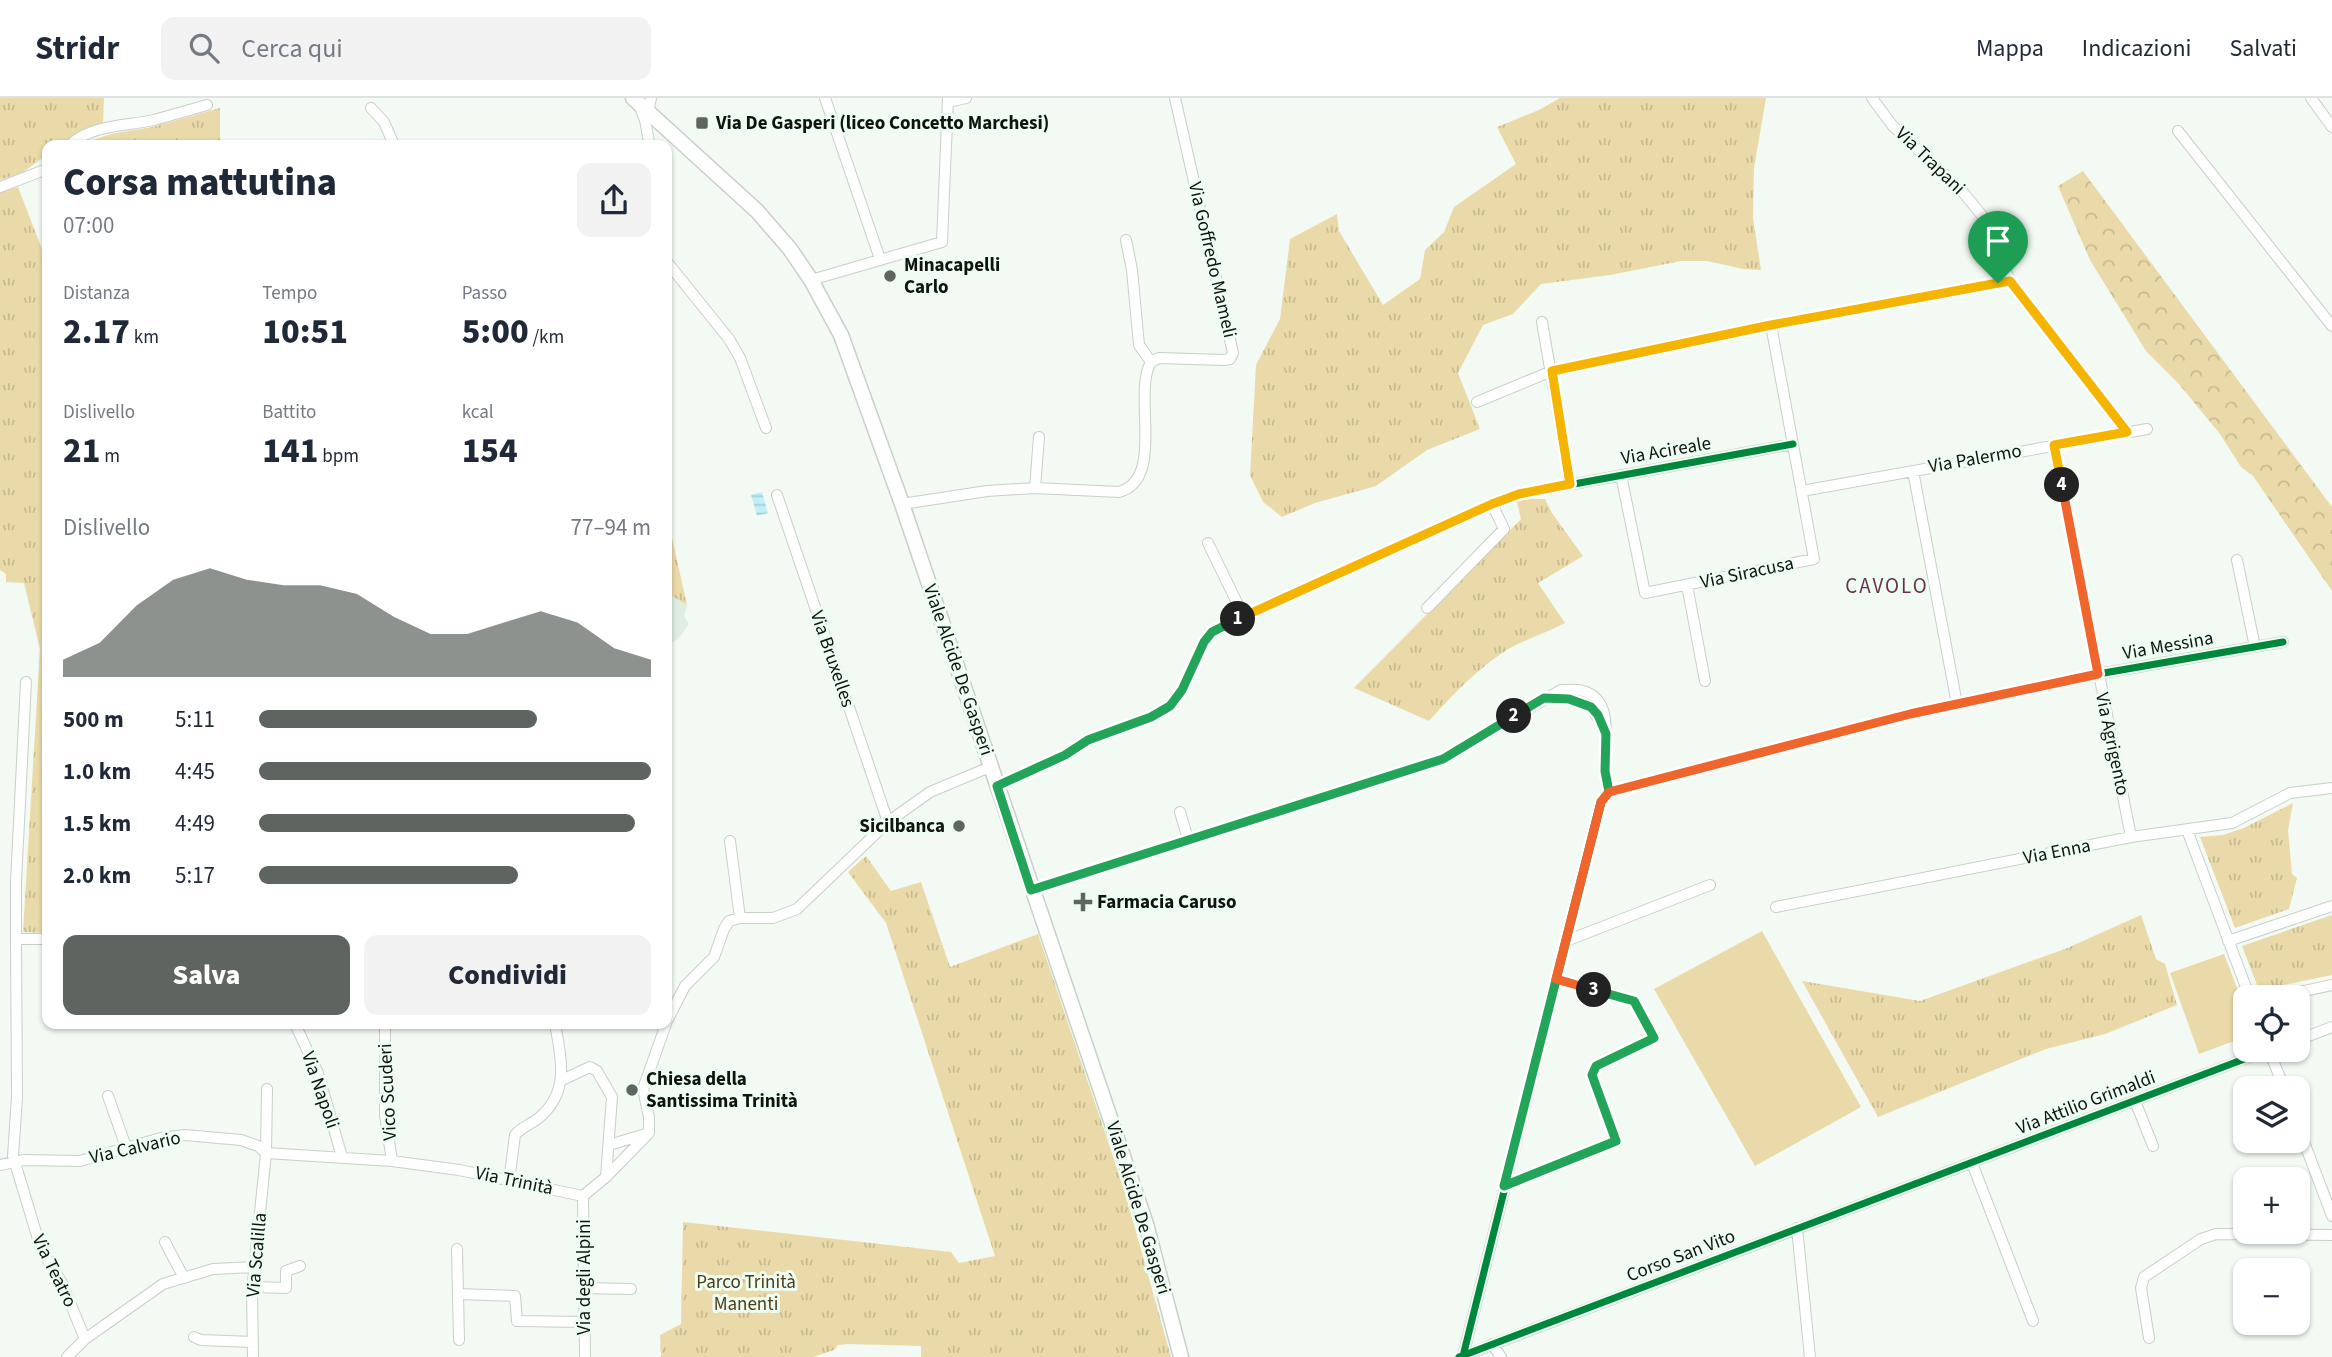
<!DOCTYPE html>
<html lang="it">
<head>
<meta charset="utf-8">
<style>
	:root { --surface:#fff; --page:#f2f2f3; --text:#1f2937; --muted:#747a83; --line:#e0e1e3; --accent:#5e645f }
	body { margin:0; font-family:"Source Sans 3",sans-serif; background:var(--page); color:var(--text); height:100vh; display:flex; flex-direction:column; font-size:26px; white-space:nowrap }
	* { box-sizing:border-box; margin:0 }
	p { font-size:23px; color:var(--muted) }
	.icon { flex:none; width:38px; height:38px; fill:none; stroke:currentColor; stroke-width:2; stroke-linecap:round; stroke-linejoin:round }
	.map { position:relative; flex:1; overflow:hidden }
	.sheet { position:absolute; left:42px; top:42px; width:630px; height:889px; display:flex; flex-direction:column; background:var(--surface); border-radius:14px; box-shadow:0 2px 5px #0004 }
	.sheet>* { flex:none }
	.controls { position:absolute; left:2233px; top:887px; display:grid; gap:14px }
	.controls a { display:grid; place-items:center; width:77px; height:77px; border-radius:14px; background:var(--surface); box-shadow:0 2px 5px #0004; font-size:35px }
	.pin { position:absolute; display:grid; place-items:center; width:60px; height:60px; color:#fff; margin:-72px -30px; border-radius:50% 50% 50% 0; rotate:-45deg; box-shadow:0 0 7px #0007 }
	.pin .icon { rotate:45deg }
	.km { position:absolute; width:35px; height:35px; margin:-18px; border-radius:50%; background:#222; color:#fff; font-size:19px; line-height:35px; text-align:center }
	.round { display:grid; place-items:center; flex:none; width:74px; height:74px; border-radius:14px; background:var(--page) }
	.headline { display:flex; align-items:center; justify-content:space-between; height:119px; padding:0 21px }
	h1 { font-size:38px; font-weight:800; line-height:52px }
	.figures { display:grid; grid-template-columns:repeat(3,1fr); gap:10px; height:119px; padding:7px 21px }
	.figures div { display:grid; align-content:center }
	.figures b { font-size:35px; font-weight:800 }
	.figures small { font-size:19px; font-weight:400 }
	.figures p { font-size:19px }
	.chart { height:196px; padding:14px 21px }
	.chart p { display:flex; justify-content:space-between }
	.chart svg { width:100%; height:126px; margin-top:7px; fill:var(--accent); opacity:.7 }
	.button { display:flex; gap:14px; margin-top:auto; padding:14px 21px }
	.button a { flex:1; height:80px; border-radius:14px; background:var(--accent); color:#fff; font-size:28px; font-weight:800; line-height:80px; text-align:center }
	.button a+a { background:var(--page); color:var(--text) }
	ul { padding:0 21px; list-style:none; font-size:23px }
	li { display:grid; grid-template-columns:112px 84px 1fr; align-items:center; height:52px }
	li i { height:18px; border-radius:9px; background:var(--accent) }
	header { display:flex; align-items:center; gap:42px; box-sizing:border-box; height:98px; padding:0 35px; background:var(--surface); border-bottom:2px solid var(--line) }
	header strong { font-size:33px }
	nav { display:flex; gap:38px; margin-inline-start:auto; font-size:24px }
	.search { width:490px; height:63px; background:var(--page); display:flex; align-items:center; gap:18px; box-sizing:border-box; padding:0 24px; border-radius:14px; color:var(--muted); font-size:26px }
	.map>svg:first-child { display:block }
	.built { fill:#dfeee1 }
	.grass { fill:url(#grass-tufts) }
	.forest { fill:url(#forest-crowns) }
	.garden { fill:#ebdaa9 }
	.water { fill:url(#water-rules) }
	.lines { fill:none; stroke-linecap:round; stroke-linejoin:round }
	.minor-casing { stroke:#c9cfc9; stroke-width:12 }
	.secondary-casing { stroke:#c9cfc9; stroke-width:17 }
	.minor { stroke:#fdfefd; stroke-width:10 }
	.secondary { stroke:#fdfefd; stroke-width:14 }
	.cycleway-casing { stroke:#eefdf1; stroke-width:11 }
	.cycleway { stroke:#00873e; stroke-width:7 }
	.split-1-casing { stroke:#fff; stroke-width:14 }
	.split-2-casing { stroke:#fff; stroke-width:14 }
	.split-3-casing { stroke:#fff; stroke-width:14 }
	.split-4-casing { stroke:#fff; stroke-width:14 }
	.split-5-casing { stroke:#fff; stroke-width:14 }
	.split-1 { stroke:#f5b400; stroke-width:9 }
	.split-2 { stroke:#22a559; stroke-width:9 }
	.split-3 { stroke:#22a559; stroke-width:9 }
	.split-4 { stroke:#f0652b; stroke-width:9 }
	.split-5 { stroke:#f5b400; stroke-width:9 }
	.poi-dot { fill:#5e645f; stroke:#eefdf1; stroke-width:2.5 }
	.labels { text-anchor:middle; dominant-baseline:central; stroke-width:6; stroke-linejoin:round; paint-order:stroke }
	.poi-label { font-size:19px; font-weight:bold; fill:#0f1410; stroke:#eefdf1; text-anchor:start }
	.street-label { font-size:19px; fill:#0f1410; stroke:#eefdf1 }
	.park-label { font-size:19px; fill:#4d3c18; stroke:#eefdf1 }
	.neighbourhood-label { font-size:21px; letter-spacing:2px; fill:#6e2e52; stroke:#eefdf1 }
</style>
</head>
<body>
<header>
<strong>Stridr</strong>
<div class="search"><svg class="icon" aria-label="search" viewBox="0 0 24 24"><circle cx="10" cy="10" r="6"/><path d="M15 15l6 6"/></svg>Cerca qui</div>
<nav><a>Mappa</a><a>Indicazioni</a><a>Salvati</a></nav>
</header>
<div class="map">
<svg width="2332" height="1259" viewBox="0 0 2332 1259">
	<defs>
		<pattern id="grass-tufts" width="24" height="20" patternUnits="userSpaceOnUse" patternTransform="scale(1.75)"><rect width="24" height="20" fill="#ebdaa9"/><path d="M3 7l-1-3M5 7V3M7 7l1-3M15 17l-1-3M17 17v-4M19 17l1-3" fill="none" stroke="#c8ba90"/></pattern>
		<pattern id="forest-crowns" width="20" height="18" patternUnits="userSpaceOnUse" patternTransform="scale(1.75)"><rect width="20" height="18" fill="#ebdaa9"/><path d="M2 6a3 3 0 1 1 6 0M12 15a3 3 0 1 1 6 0" fill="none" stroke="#c8ba90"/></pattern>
		<pattern id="water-rules" width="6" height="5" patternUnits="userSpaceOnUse" patternTransform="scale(1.75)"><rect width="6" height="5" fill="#c1f0f9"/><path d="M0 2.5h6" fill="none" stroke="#a5cdd4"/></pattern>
	</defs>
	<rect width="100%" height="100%" fill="#f2faf3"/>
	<path class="built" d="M667,495L687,507L684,518L689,526L678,541L667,548Z"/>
	<path class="grass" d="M0,0H104L103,27L75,37L60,47H47V57L23,74L0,82Z
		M1560,0H1766L1754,70L1753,120L1761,172L1743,171L1708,163H1681L1610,177L1541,186L1513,216L1483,227L1458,275L1480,331L1427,352L1376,388L1315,405L1282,419L1263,404L1250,377L1256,267L1280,221L1290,141L1337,116L1339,133L1383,207L1420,181L1425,152L1444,134L1454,109L1516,66L1497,29L1539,12Z
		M220,10V47H78L111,36L152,29Z
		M18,89L47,164V835L23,834L40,551L24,485L6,484V476L0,472V94Z
		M1523,401H1545L1552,415L1583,458L1538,485L1565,525C1547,535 1528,540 1510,550C1480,568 1452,597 1429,623L1354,590L1521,421L1517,404Z
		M667,431H670L687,507L667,495Z
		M2293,705L2288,732L2292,776L2297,780L2289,811L2235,830L2200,739L2223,737L2244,730Z
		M866,758L891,793L921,784L950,869L1038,836L1124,1091L1171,1259H921V1248L848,1246L838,1247L834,1252L813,1259H661L660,1237L681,1226L683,1124L951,1154L959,1165L995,1158L886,825L848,774Z
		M2141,817L2156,861L2165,866L2177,907L2105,936L2046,951L1878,1019L1802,883L1920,903L2065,851Z
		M2332,817V877L2259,892L2242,848Z"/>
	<path class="forest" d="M2083,73L2332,409V493L2253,378L2241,369L2220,336L2178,285L2146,253L2090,162L2058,88Z"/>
	<path class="garden" d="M1762,833L1861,1009L1755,1068L1654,891Z
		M2224,856L2245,911V939L2199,956L2170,875Z"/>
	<path class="water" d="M762,394L768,415L757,418L751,397Z"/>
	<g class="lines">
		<defs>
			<path id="minor" d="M825,0L880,161
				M1872,0L1892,27L1962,93L1984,120L2010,183L2127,333
				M2311,0L2332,29
				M948,4L966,0
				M371,10L384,24L394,47
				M641,12L645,22L649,44
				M648,15L651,0
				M2178,33L2332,228
				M70,47C90,27 127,28 154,22C172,17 189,12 207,7
				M0,89L47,71
				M1126,142L1132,172L1139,247L1151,264
				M667,164L729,241L740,260L766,330
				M811,182L942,144L948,0
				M1542,224L1570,386
				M1477,304L1552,273L1771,227L2010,183
				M2054,347L2131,739
				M1913,373L1957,606
				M1621,377L1645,495L1814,461L1771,227
				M1035,390L1039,339
				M1802,393L2147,331
				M777,397L888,724
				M902,406L987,393L1035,390L1119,394C1166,381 1132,296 1151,264L1159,260L1224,262L1230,261L1233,255L1175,0
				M1208,445L1244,519
				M2237,462L2255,549
				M1687,487L1705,583
				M1427,510L1504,431L1492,406
				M1547,600L1569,601L1591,609L1603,629
				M997,688L1065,657L1088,642L1151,619L1170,608L1183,592L1204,544L1212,534L1492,406L1519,396L1793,346
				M1180,714L1188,741
				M2187,732L2250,900
				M730,743L740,820
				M1031,792L1443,661L1561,592C1568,592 1576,591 1583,593C1616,602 1603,647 1605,672C1605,679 1608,687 1610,694
				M1776,809L2131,739L2232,725L2290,695L2332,690
				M16,841V784L26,584
				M47,841H16L17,999L13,1058L41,1151L62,1185L85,1241
				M1566,843L1710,787
				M2228,843L2332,808
				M2272,900L2332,887
				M667,923L685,888L714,859L724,831L729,823L740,820H773L797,811L888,724L930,694L990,669
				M295,926L318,975L342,1059
				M385,926V1017L392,1063
				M2298,942L2332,929
				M2269,952L2284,990
				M108,998L126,1049
				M2135,1003L2153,1048
				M2298,1028L2332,1118
				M649,1035V1019L643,991L666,926
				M609,1047L649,1035
				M266,1055L392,1063L459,1072L583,1098L606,1079L612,999L597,973L590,969L562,982
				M1972,1065L2033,1223
				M0,1067L24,1062L80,1063L161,1040L185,1037L241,1042L258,1048L266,1055
				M606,1079L649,1035
				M509,1083L515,1037C522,1028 533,1026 541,1018C570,992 561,959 555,926
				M1504,1088L1616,1043L1592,977L1596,968L1654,940L1634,903L1556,882
				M583,1098L585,1259
				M1797,1130L1810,1259
				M165,1144L184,1180
				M457,1151L459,1242
				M253,1189L286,1190V1173L300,1168
				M584,1190L631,1191
				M458,1196L515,1198L517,1223L584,1224
				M194,1239L201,1242L253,1244
				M2149,1240L2141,1190L2144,1179L2201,1141L2216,1136L2332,1137
				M1492,1246L1501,1259
				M1463,1258L1601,704L1610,694L1910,616L2098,576L2283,544
				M67,1259L85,1241L163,1186L213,1171L254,1169
				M253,1259L252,1194L266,1055L267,991
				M1460,1259L2268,952"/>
			<path id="secondary" d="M633,0L757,113L790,151L811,182L841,237L902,406L1146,1126L1181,1259"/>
		</defs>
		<use href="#minor" class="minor-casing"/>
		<use href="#secondary" class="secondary-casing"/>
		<use href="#minor" class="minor"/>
		<use href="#secondary" class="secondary"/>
		<defs>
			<path id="cycleway" d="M997,688L1065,657L1088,642L1151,619L1170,608L1183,592L1204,544L1212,534L1492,406L1519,396L1793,346
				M1463,1258L1601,704L1610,694L1910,616L2098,576L2283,544
				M1459,1259L2268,952"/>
		</defs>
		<use href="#cycleway" class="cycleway-casing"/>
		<use href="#cycleway" class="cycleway"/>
	</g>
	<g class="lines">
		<defs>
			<path id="split-1" d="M1238,521L1492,406L1519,396L1570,386L1552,273L1771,227L1998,185"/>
			<path id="split-2" d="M1238,521L1212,534L1204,544L1182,592L1170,608L1151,619L1088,642L1065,657L997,688L1031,792L1443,661L1514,618"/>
			<path id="split-3" d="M1514,618L1544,600L1569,601L1591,609L1598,617L1606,636L1605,673L1609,694L1601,704L1504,1088L1616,1043L1592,977L1596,968L1654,940L1634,903L1594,892"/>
			<path id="split-4" d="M1594,892L1556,881L1601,704L1609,694L1910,616L2098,576L2062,387"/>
			<path id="split-5" d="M1998,185L2010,183L2127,334L2054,347L2062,387"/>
		</defs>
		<use href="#split-1" class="split-1-casing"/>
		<use href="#split-2" class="split-2-casing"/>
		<use href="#split-3" class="split-3-casing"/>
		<use href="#split-4" class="split-4-casing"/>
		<use href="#split-5" class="split-5-casing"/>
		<use href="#split-1" class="split-1"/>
		<use href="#split-2" class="split-2"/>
		<use href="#split-3" class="split-3"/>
		<use href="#split-4" class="split-4"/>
		<use href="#split-5" class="split-5"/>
	</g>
	<g class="poi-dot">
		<rect x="695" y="18" width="14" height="14" rx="3.5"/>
		<circle cx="890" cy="178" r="7"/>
		<circle cx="959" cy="728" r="7"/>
		<path d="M1079.5 793.5h7v7h7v7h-7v7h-7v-7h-7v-7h7z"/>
		<circle cx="632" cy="992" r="7"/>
	</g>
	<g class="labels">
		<g class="poi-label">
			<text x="716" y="25">Via De Gasperi (liceo Concetto Marchesi)</text>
			<text x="904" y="167">Minacapelli<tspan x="904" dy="22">Carlo</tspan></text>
			<text x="945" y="728" text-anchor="end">Sicilbanca</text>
			<text x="1097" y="804">Farmacia Caruso</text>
			<text x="646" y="981">Chiesa della<tspan x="646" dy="22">Santissima Trinità</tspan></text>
		</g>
		<g class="street-label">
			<text transform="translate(1930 63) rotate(44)">Via Trapani</text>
			<text transform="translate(1212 162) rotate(77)">Via Goffredo Mameli</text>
			<text transform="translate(1666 353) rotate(-10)">Via Acireale</text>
			<text transform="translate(1975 361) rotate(-10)">Via Palermo</text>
			<text transform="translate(1747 475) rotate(-12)">Via Siracusa</text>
			<text transform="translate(2168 548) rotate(-10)">Via Messina</text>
			<text transform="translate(832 561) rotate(71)">Via Bruxelles</text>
			<text transform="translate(958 572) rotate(71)">Viale Alcide De Gasperi</text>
			<text transform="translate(2112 646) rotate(78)">Via Agrigento</text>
			<text transform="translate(2057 754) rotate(-11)">Via Enna</text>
			<text transform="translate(320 992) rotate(71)">Via Napoli</text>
			<text transform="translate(388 994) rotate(-93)">Vico Scuderi</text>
			<text transform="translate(2086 1005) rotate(-21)">Via Attilio Grimaldi</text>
			<text transform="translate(135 1050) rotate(-13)">Via Calvario</text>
			<text transform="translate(514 1083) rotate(12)">Via Trinità</text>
			<text transform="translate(1138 1110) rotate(73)">Viale Alcide De Gasperi</text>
			<text transform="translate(257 1157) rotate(-85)">Via Scalilla</text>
			<text transform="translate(1681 1158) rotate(-21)">Corso San Vito</text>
			<text transform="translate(54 1173) rotate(64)">Via Teatro</text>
			<text transform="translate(584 1179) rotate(-90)">Via degli Alpini</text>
		</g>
		<g class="park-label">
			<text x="746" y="1184">Parco Trinità<tspan x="746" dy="22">Manenti</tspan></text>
		</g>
		<g class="neighbourhood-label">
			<text x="1887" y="488">CAVOLO</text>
		</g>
	</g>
</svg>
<div class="controls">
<a><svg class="icon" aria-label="locate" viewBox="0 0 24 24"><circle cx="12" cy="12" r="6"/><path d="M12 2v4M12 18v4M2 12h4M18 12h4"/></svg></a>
<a><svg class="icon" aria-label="layers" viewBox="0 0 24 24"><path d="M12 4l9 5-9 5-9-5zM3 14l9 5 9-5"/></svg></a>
<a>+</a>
<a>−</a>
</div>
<div class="pin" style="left:1998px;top:185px;background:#1e9e55"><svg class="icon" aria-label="arrive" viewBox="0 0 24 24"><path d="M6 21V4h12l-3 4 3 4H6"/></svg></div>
<b class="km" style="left:1238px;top:521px">1</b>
<b class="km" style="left:1514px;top:618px">2</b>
<b class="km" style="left:1594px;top:892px">3</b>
<b class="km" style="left:2062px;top:387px">4</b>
<section class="sheet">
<div class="headline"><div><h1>Corsa mattutina</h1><p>07:00</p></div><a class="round"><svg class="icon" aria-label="share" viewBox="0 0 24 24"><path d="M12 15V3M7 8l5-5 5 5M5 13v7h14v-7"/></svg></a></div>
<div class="figures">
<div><p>Distanza</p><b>2.17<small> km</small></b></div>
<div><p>Tempo</p><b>10:51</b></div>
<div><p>Passo</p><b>5:00<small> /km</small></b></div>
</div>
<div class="figures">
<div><p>Dislivello</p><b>21<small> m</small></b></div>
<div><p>Battito</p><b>141<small> bpm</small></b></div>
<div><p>kcal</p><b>154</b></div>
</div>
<div class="chart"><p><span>Dislivello</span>77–94 m</p>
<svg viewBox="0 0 160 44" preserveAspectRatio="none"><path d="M0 44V38L10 32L20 19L30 10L40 6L50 10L60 12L70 12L80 15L90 23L100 29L110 29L120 25L130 21L140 25L150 34L160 38V44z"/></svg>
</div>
<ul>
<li><b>500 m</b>5:11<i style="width:71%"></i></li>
<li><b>1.0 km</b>4:45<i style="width:100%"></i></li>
<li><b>1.5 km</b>4:49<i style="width:96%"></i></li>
<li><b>2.0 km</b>5:17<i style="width:66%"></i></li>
</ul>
<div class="button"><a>Salva</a><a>Condividi</a></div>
</section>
</div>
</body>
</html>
